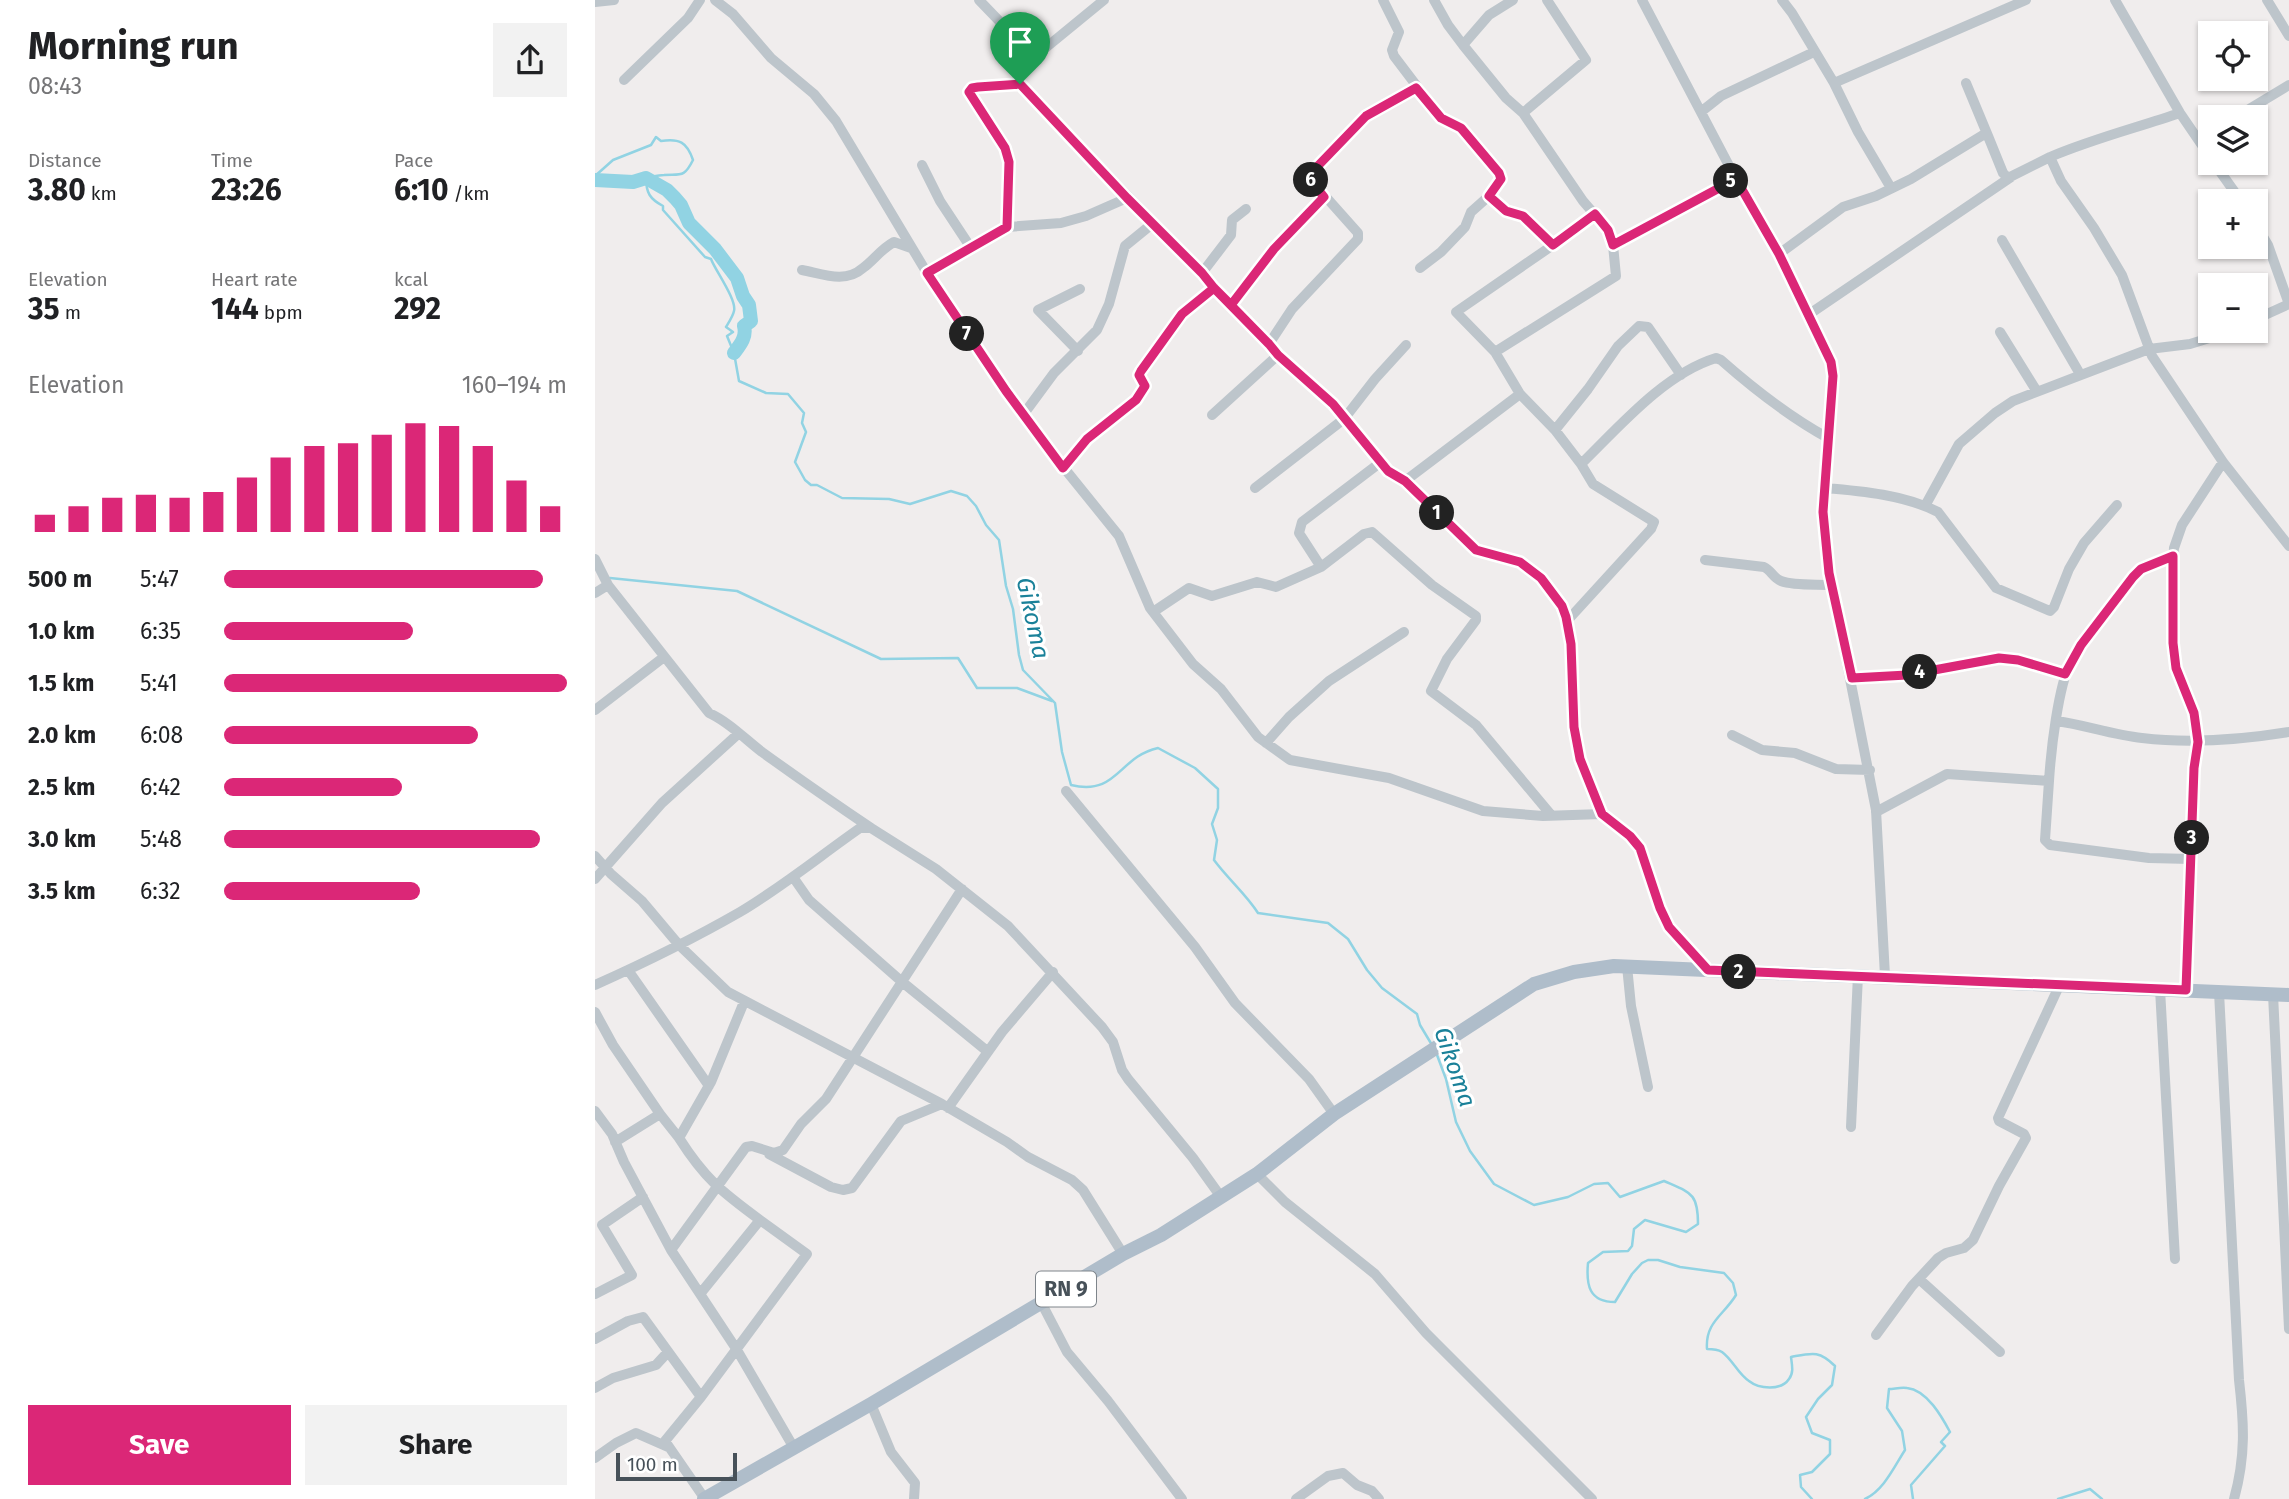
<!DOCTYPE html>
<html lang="en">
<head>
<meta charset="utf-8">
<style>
	:root { --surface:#fff; --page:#f2f2f2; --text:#202124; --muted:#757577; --accent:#db2777 }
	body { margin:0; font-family:"Fira Sans",sans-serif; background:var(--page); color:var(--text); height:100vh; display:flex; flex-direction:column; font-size:26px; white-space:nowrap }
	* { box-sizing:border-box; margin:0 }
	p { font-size:23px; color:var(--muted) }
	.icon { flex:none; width:38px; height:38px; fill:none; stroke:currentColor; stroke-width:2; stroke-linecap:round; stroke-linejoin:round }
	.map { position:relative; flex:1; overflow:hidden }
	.panel { display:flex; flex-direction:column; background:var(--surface); width:595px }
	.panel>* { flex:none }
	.controls { position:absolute; left:1603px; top:21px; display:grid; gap:14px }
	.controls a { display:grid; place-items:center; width:70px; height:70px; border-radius:0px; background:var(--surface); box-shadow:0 2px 5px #0004; font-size:35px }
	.scale { position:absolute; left:21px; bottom:18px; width:121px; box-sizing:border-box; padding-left:7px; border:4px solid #475159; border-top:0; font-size:19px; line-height:24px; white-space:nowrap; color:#475159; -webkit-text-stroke:5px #fff; paint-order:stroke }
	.pin { position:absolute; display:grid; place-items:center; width:60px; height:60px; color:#fff; margin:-72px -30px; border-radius:50% 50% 50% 0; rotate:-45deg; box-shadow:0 0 7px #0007 }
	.pin .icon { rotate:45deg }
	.km { position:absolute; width:35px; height:35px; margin:-18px; border-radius:50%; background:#222; color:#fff; font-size:19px; line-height:35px; text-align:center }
	.round { display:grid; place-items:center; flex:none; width:74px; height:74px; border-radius:0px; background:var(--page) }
	.overview { display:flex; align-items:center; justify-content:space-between; height:119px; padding:0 28px }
	h1 { font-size:38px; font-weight:700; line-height:52px }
	.metrics { display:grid; grid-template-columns:repeat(3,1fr); gap:10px; height:119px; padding:7px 28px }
	.metrics div { display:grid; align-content:center }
	.metrics b { font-size:30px; font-weight:700 }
	.metrics small { font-size:19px; font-weight:400 }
	.metrics p { font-size:19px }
	.chart { height:196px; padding:14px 28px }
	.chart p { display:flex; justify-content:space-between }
	.chart svg { width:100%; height:126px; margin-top:7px; stroke:var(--accent); stroke-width:6 }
	.primary-button { display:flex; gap:14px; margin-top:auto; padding:14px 28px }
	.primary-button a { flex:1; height:80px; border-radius:0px; background:var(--accent); color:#fff; font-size:28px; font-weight:700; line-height:80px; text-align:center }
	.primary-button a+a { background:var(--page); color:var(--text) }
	ul { padding:0 28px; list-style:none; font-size:23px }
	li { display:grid; grid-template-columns:112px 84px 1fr; align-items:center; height:52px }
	li i { height:18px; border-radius:9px; background:var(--accent) }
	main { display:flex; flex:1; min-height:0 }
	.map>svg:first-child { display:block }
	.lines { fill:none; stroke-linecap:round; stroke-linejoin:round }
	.stream { stroke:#91d3e3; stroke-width:2.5 }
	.river { stroke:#91d3e3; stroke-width:14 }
	.minor { stroke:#bdc5cb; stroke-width:10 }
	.major { stroke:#afbdca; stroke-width:14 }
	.route-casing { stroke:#fff; stroke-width:14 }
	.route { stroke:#db2777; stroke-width:9 }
	.labels { text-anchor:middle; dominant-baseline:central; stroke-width:6; stroke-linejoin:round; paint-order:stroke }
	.shield { fill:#fff; stroke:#7e858b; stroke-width:2 }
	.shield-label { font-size:21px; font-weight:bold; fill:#475159 }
	.water-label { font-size:24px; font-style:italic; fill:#1a8199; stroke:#fff }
</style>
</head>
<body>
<main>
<section class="panel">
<div class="overview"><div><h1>Morning run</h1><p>08:43</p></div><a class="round"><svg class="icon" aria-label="share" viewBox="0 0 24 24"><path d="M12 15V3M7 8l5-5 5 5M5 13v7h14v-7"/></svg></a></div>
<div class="metrics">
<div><p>Distance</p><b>3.80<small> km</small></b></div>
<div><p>Time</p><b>23:26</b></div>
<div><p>Pace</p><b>6:10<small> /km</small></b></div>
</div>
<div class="metrics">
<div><p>Elevation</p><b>35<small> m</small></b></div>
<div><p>Heart rate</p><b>144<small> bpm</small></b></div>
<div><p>kcal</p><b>292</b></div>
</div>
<div class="chart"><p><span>Elevation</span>160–194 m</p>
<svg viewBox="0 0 160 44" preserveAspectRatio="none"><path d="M5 44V38M15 44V35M25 44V32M35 44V31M45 44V32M55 44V30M65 44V25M75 44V18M85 44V14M95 44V13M105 44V10M115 44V6M125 44V7M135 44V14M145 44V26M155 44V35"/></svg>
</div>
<ul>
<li><b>500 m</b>5:47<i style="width:93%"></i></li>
<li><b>1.0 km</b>6:35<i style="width:55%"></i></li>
<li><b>1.5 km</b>5:41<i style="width:100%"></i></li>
<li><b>2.0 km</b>6:08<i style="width:74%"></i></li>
<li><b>2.5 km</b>6:42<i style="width:52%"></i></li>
<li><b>3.0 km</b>5:48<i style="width:92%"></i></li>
<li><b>3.5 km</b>6:32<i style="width:57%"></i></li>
</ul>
<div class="primary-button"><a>Save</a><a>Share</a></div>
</section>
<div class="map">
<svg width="1694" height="1499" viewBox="0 0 1694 1499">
	<rect width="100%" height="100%" fill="#f0eded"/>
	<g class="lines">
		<path class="stream" d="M0,176L18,160L56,145L61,137L66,141C84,138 92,142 98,160C89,178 86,174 69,175C63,175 57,177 51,178C51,193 55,199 68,206V210L110,257L116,259C120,270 142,300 139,311C138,316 134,322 131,327L138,332L132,336L139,353L144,381L171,393L193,394L209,413L207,423L211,432L200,462L210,480L216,485H222L247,498L294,499L315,504L356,491L372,496L381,506L391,525L404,540L411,586L418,609L424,655L428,670L460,703L467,752L476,785C523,796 523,757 563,748L600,768L623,789V808L617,824L622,840L619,860C633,879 651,894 663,913L733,923L753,939L772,970L787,988L822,1014L825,1025L837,1045
			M15,578L142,591L286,659L363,658L382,688H422L457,701
			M842,1055L851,1079L861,1122L875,1151L899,1184L939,1205L973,1197L999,1184L1013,1183L1025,1197L1069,1181C1096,1193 1103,1193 1103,1224L1091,1232L1050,1220L1039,1229L1037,1246L1033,1251L1008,1252L993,1263C991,1285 994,1302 1020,1302L1037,1274L1047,1263L1053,1260H1063L1085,1267L1129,1273L1138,1283L1141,1295C1129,1315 1110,1322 1112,1349C1117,1349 1122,1349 1127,1352C1138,1360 1143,1374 1154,1381C1164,1389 1186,1391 1194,1379C1199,1373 1197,1365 1196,1357C1217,1353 1224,1350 1240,1366L1237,1385L1223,1399L1211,1417L1217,1433L1235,1440V1454L1217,1472L1205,1475L1206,1487L1217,1499
			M1270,1499C1289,1490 1299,1467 1310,1450L1307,1431L1292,1408L1294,1389C1299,1389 1306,1387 1312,1388C1332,1390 1347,1417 1355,1432L1346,1442L1350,1446L1316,1485L1318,1499
			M1463,1499L1495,1489L1507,1499"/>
		<path class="river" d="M0,180L38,182L51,178L72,190L80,198L86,205L94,223L120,249L142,278L148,296L154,305L156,321L149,326C152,337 145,345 139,353"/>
		<path class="minor" d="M120,0L138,14L176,58L219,94L241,121L332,273L376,340L440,432L524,536L555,608L598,664L626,689L663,737L695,760L794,778L888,811L948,816L1007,814L1036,836L1045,847L1065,908L1074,927L1113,970
			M384,0L409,26L434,61
			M509,0L426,68L422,75L425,84L607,273L619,288L674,344L683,355L738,404L793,471L810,481L874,544L881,550L925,562L946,578L967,606L971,617L976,644L979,728L985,759L1007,814
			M788,0L804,32L797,50L799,56L846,118L866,128L906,177L894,196L911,211L928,216L958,245L1000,214
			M839,0L853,25L868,45L911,98L928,113L988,201L1013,230L1018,245L1141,179
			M1047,0L1141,179L1184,254L1236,362L1238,376L1228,512L1234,573L1281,810L1290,976
			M1187,0L1197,13L1239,83L1263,132L1296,188
			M1520,0L1585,113L1615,157
			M1672,0L1694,36
			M0,2L19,0
			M868,45L894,15L918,0
			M29,80L93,18L105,0
			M1239,83L1431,0
			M1371,83L1393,136
			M1107,111L1126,96L1219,52
			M928,113L991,60L952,0
			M1641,117L1694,85
			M1455,157C1497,139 1541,128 1585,113
			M1619,163L1646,201
			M327,165L345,201L376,248
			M1661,225L1673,245L1694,304
			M412,227L414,162L410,148L374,92L377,88L383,87L425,84
			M1407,240L1485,374
			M1184,254L1248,207L1281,196L1316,179L1388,135L1393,136L1408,173L1413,178L1455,157L1466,181L1499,228L1527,275L1557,356L1628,462L1694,546
			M825,268L846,252L870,227L876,212L894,196
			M207,270C228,274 250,284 268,268C279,260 286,249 299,242L316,248
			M332,273L412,227L466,223L491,216L532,198
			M607,273L636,235L637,220L651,209
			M637,305L679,249L729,197
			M1213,315L1416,177
			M1661,319L1694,304
			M1405,332L1441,390
			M674,344L697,309L763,239V233L714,178L717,172L771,116L821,88
			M483,351L443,310L485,289
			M900,352L861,312L958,245
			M925,394L960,430
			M428,415L459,373L502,330L514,304L530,246L557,224
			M617,415L683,355
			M786,462L707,522L704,533L726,567L769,534L777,532L837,585L881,616V620L852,659L836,691L881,725L957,816
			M986,464C1024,427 1069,374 1121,358L1126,360C1160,390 1193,416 1233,438
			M468,468L492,439L541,400L550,386L544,375L546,371L587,314L619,288
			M810,481L925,394L900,352L1021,276L1018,245
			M660,488L749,419L780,379L811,345
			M1230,488C1267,491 1310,495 1343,512L1401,588L1455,611L1459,607L1474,569L1489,543L1522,505
			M1330,506L1364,444L1400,413L1418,401L1554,349L1595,344L1637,331
			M0,559L13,585L114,713C134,722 150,739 167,752C203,778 239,803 276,828
			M1110,560L1169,567C1176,570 1178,578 1186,581C1200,586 1221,584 1236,585
			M0,593L13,585
			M558,612L594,588L617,596L662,582L681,587L726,567
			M972,621L1056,529L1059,522L998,484L986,464L960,430L993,389L1023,346L1044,326L1053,327L1086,375
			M1257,678L1319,674L1404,658L1423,660L1470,674
			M0,710L69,657
			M1462,721C1490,725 1518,735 1547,738C1597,744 1645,740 1694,732
			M1137,735L1167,750L1200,753L1241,769L1275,770
			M671,743L694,717L734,681L809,632
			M1454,781L1450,840L1455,845L1554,858L1596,859
			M471,791L600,947L640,1003L714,1079L739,1114
			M1281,812L1352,774L1454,781C1456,750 1463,687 1476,661L1538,577L1546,569L1579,556
			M0,856L16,874L47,901L84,945L133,992L347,1104L412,1142L433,1157L477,1180L488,1190L528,1254
			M198,877L214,900L306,981L392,1051
			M0,879L67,803L143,734
			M1032,966L1036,1006L1053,1087
			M33,970L114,1086
			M0,985C49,963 98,939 145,912C187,887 225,856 265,828H276L341,869L413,926L507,1027L518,1042L527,1070L533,1079L598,1158L626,1197
			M1565,989L1580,1259
			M1591,990L1599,768L1603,742L1599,713L1581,668L1578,643V564L1579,548L1587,525L1628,462
			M1624,992L1644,1380C1649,1423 1651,1456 1639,1499
			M1678,994L1694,1329
			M0,1012L18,1045L65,1114
			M353,1108L407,1032L458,972
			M0,1111L17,1134L29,1162L76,1250L142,1350L199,1448
			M1256,1127L1263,975
			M84,1138C110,1179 127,1192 165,1220L105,1294
			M20,1142L65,1114L84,1138L116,1082L149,1002
			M174,1154L236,1187L248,1190L257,1188L306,1121L347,1104
			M662,1174L690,1202L780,1274L831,1333L997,1499
			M76,1250L151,1147L157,1146L179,1153L188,1150L206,1124L231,1099L367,889
			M1324,1279L1405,1352
			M0,1294L37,1275L7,1225L48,1197
			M447,1304L472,1352L513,1401L587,1499
			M1281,1335L1317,1286L1343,1258L1351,1253L1369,1248L1378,1240L1404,1186L1431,1138L1429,1134L1404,1121L1403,1118L1465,984
			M0,1339L33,1321L48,1317L106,1397L212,1254L165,1220
			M0,1388L18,1378L61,1365L72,1353
			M106,1397L70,1441L110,1499
			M276,1404L296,1452L320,1483L319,1499
			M0,1458L21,1443L41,1433L73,1447
			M701,1499L733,1476L748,1473L762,1485L777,1491L784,1499"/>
		<path class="major" d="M109,1499L276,1404L528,1254L566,1235L662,1174L739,1114L939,984L979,972L1019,966L1694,995"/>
	</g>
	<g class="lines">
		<defs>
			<path id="route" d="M425,84L532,198L607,273L619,288L674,344L683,355L738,404L793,471L810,481L881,550L925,562L946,578L967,606L971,617L976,644L979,727L985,759L1007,814L1035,836L1045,848L1065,908L1074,927L1113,970L1591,990L1599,768L1603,742L1599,713L1581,668L1578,643V556L1546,569L1538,577L1486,645L1470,674L1423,660L1404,658L1312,675L1257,678L1234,573L1228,512L1238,376L1236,362L1184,254L1141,179L1018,245L1013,230L1000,214L958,245L928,216L911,211L894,196L906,179L904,173L866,128L846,118L821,88L771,116L717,172L714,178L729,197L679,249L636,305L619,288L587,314L546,371L544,375L550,386L541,400L492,439L468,468L411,391L332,273L412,227L414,162L410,148L374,92L377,88L383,87L425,84"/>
		</defs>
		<use href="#route" class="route-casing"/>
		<use href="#route" class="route"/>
	</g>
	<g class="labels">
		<rect class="shield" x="441" y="1271.5" width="60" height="35" rx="5"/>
		<g class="shield-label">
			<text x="471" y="1289">RN 9</text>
		</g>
		<g class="water-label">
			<text transform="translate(438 618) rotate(78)">Gikoma</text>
			<text transform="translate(860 1067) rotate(71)">Gikoma</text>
		</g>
	</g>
</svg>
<div class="controls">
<a><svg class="icon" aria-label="locate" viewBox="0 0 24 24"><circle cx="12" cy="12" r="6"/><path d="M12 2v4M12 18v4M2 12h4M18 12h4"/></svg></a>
<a><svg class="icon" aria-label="layers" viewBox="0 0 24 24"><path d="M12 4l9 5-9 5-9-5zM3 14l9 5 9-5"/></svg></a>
<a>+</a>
<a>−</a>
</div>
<div class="scale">100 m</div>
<div class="pin" style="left:425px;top:84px;background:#1e9e55"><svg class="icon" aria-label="arrive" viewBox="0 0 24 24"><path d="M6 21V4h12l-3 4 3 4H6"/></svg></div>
<b class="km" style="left:842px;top:513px">1</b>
<b class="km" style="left:1144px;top:972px">2</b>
<b class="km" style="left:1597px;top:838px">3</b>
<b class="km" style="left:1325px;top:672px">4</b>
<b class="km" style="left:1136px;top:181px">5</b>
<b class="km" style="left:716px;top:180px">6</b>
<b class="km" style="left:372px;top:334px">7</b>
</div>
</main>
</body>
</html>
